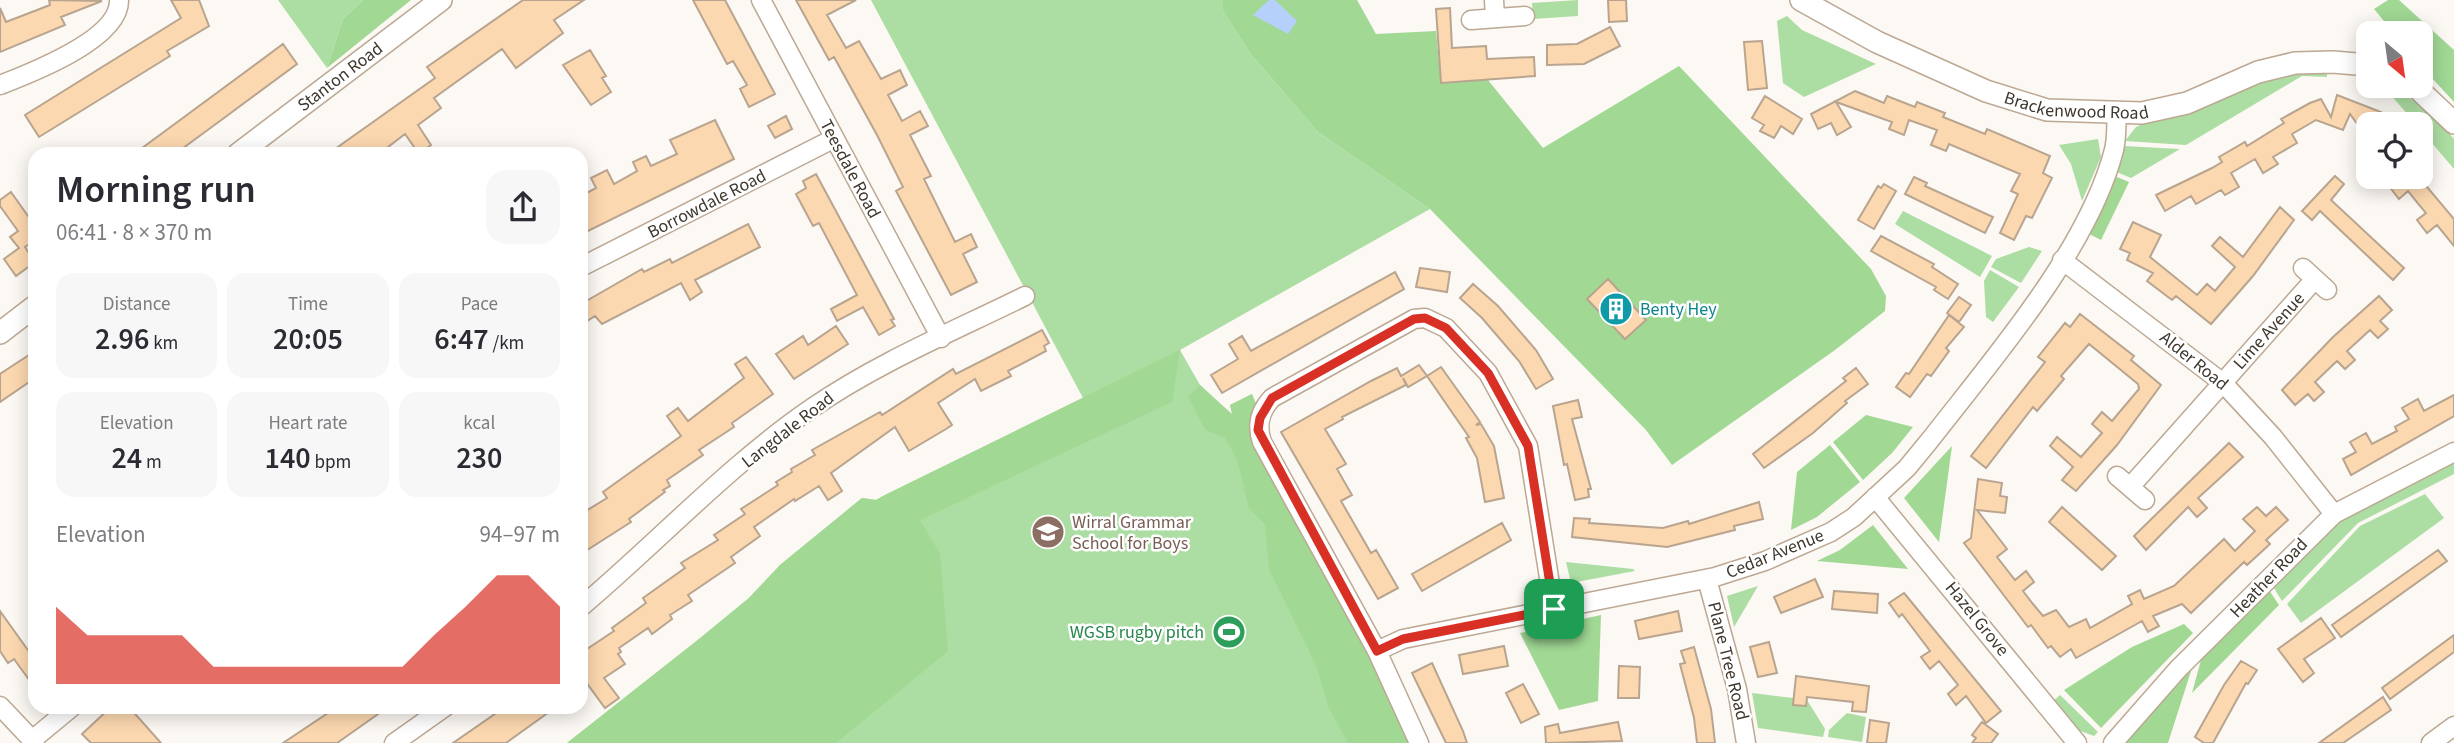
<!DOCTYPE html>
<html lang="en">
<head>
<meta charset="utf-8">
<style>
	:root { --surface:#fff; --page:#f7f7f7; --text:#2b2b33; --muted:#7c7c81; --accent:#d93025 }
	body { margin:0; font-family:"Source Sans 3",sans-serif; background:var(--page); color:var(--text); height:100vh; display:flex; flex-direction:column; font-size:26px; white-space:nowrap }
	* { box-sizing:border-box; margin:0 }
	p { font-size:23px; color:var(--muted) }
	.icon { flex:none; width:38px; height:38px; fill:none; stroke:currentColor; stroke-width:2; stroke-linecap:round; stroke-linejoin:round }
	.map { position:relative; flex:1; overflow:hidden }
	.side { position:absolute; left:28px; top:147px; width:560px; height:567px; display:flex; flex-direction:column; background:var(--surface); border-radius:21px; box-shadow:0 4px 18px #0003 }
	.side>* { flex:none }
	.needle { width:46px; rotate:151deg }
	.controls { position:absolute; left:2356px; top:21px; display:grid; gap:14px }
	.controls a { display:grid; place-items:center; width:77px; height:77px; border-radius:14px; background:var(--surface); box-shadow:0 4px 18px #0003; font-size:35px }
	.pin { position:absolute; display:grid; place-items:center; width:60px; height:60px; color:#fff; margin:-30px; border-radius:14px; box-shadow:0 4px 10px #0006 }
	.round { display:grid; place-items:center; flex:none; width:74px; height:74px; border-radius:21px; background:var(--page) }
	.overview { display:flex; align-items:center; justify-content:space-between; height:119px; padding:0 28px }
	h1 { font-size:38px; font-weight:600; line-height:52px }
	.metrics { display:grid; grid-template-columns:repeat(3,1fr); gap:10px; height:119px; padding:7px 28px }
	.metrics div { display:grid; align-content:center; border-radius:18px; background:var(--page); text-align:center }
	.metrics b { font-size:30px; font-weight:600 }
	.metrics small { font-size:19px; font-weight:400 }
	.metrics p { font-size:19px }
	.chart { height:196px; padding:14px 28px }
	.chart p { display:flex; justify-content:space-between }
	.chart svg { width:100%; height:126px; margin-top:7px; fill:var(--accent); opacity:.7 }
	.map>svg:first-child { display:block }
	.green { fill:#acdda2 }
	.forest { fill:#a0d894 }
	.water { fill:#b5d0fa }
	.building { fill:#fcd8b0; stroke:#b8a48f; stroke-width:2 }
	.lines { fill:none; stroke-linecap:round; stroke-linejoin:round }
	.minor-casing { stroke:#bca893; stroke-width:21 }
	.tertiary-casing { stroke:#bca893; stroke-width:24 }
	.minor { stroke:#fff; stroke-width:18 }
	.tertiary { stroke:#fff; stroke-width:21 }
	.route-casing { stroke:#fff; stroke-width:14 }
	.route { stroke:#d93025; stroke-width:9 }
	.labels { text-anchor:middle; dominant-baseline:central; stroke-width:5; stroke-linejoin:round; paint-order:stroke }
	.street-label { font-size:18px; fill:#3f372e; stroke:#fff }
	.culture-label { font-size:18px; fill:#0d838f; stroke:#fff; text-anchor:start }
	.education-label { font-size:18px; fill:#785e54; stroke:#fff; text-anchor:start }
	.leisure-label { font-size:18px; fill:#27864d; stroke:#fff; text-anchor:end }
</style>
</head>
<body>
<div class="map">
<svg width="2454" height="743" viewBox="0 0 2454 743">
	<rect width="100%" height="100%" fill="#fcf8f3"/>
	<path class="green" d="M278,0H363L343,19L327,68Z
		M871,0H1223V11L1250,53L1318,132L1430,209L1180,350L1200,385L1232,415L1230,405L1252,394L1253,442L1372,656L1412,743H567L699,639L749,598L780,565L862,498L876,500L885,495L1083,398Z
		M1578,0V16L1533,19L1532,3Z
		M1787,16L1802,30L1876,64L1804,97L1783,83L1777,21Z
		M2327,72V77L2302,76L2186,145L2125,141L2136,127L2144,123L2186,115L2267,80L2281,76Z
		M2370,86H2386L2403,93L2440,122L2454,139V169L2420,129V124H2416L2389,93Z
		M2098,139L2101,157L2082,201L2071,164L2059,145Z
		M2124,146L2180,149L2131,178L2114,171Z
		M1903,211L1992,256L1980,277L1895,224Z
		M2029,247L2042,251L2021,283L1991,267L1996,259Z
		M1990,270L2019,287L1993,322L1986,317L1984,281Z
		M2454,461V474L2358,523L2282,601L2272,585L2331,524Z
		M2425,494L2444,518L2301,623L2287,604L2360,526Z
		M1566,562L1633,569L1635,571L1571,583Z
		M1758,586L1734,627L1727,596Z
		M1752,693L1793,698V705L1806,706L1807,700L1825,729L1823,737L1758,728Z
		M2060,695L2098,732L2094,736L2075,729L2053,701Z
		M1847,713L1866,717L1862,742L1828,737L1829,730Z"/>
	<path class="forest" d="M363,0H411L327,68L343,19Z
		M1223,0H1357L1376,34L1436,31L1441,83L1488,80L1543,148L1679,66L1871,269L1886,296L1885,311L1835,350L1672,465L1646,430L1430,209L1318,132L1250,53L1223,11Z
		M2388,0H2399L2454,50V102L2420,65V33H2394L2374,9Z
		M2112,175L2129,182L2101,240L2085,232Z
		M1180,350L1172,402L920,520L940,554L948,651L836,743H567L699,639L749,598L780,565L862,498L876,500L885,495Z
		M1200,385L1233,415L1230,405L1252,394L1258,408L1251,429L1253,442L1372,656L1412,743H1348L1329,708L1316,665L1269,569L1265,525L1249,508L1237,459L1225,438L1206,430L1188,397Z
		M1866,415L1913,427L1892,453L1863,480L1833,442Z
		M1830,445L1860,482L1817,517L1791,530L1797,472Z
		M1952,446L1939,542L1904,498Z
		M1873,525L1908,569L1817,561L1840,550Z
		M2269,590L2279,605L2192,693L2201,660Z
		M1601,615L1598,701L1559,710L1520,633Z
		M2184,624L2193,633L2101,728L2064,690L2132,647Z
		M2192,668L2168,743H2122Z"/>
	<path class="water" d="M1269,0H1275L1297,21L1288,34L1253,15Z"/>
	<path class="building" d="M49,0L102,1L61,17L65,25L0,52V8L6,22L50,5Z
		M171,0H199L209,26L167,51L170,56L39,137L25,115L181,18Z
		M523,0H584L554,20L563,33L516,68L502,49L434,98L441,108L418,125L431,145L419,154L405,134L379,154H328L435,78L427,67Z
		M693,0H725L775,94L749,107L740,89L747,85L733,61L727,64Z
		M796,0H856L827,15L846,48L859,41L881,79L900,70L907,85L888,95L902,121L920,111L928,126L910,135L931,176L924,179L955,242L971,234L977,247L963,254L977,282L951,295L896,191L903,187L877,135L834,57L829,60Z
		M1608,0H1626L1627,21L1609,22Z
		M1450,8L1452,48L1486,46L1487,59L1534,57L1535,76L1441,83L1436,9Z
		M1610,27L1620,46L1584,64L1547,65V45L1577,44Z
		M1762,41L1767,88L1748,90L1744,42Z
		M283,44L297,64L224,118L175,154H134Z
		M590,50L606,76L602,78L611,92L591,105L563,65Z
		M1855,91L1884,103L1887,96L1915,107L1917,102L1945,113L1943,117L1985,134L1987,129L2050,156L2043,173L2052,178L2032,218L2026,216L2014,240L2000,233L2018,194L2011,191L2020,174L1949,144L1946,151L1931,145L1937,130L1909,120L1904,135L1889,129L1892,122L1836,102L1851,127L1837,135L1831,123L1818,129L1811,114Z
		M2337,95L2381,112L2377,124H2368V139L2350,114L2343,130L2316,120L2292,134L2297,143L2273,157L2278,164L2263,173L2255,159L2231,173L2239,187L2225,195L2221,190L2196,204L2191,196L2165,211L2156,195L2212,168L2222,162L2219,157L2245,142L2247,146L2284,123L2281,119L2310,103L2321,99L2331,117Z
		M1765,96L1802,119L1793,134L1781,126L1774,138L1760,131L1764,125L1752,118Z
		M786,116L792,129L775,138L768,126Z
		M715,120L734,159L586,232L581,223V196L596,188L591,178L607,170L614,184L637,171L633,162L646,156L651,166L677,154L670,140Z
		M816,174L894,319L891,320L895,326L879,335L863,307L837,321L831,309L857,295L819,223L813,226L796,194L806,188L803,181Z
		M2335,176L2344,184L2331,200L2404,268L2393,280L2320,211L2312,220L2302,211Z
		M1914,177L1927,183L1925,186L1993,217L1985,233L1905,194Z
		M2396,177H2428L2422,181L2454,219V246L2437,225L2427,233L2417,220L2426,213L2416,201L2408,191L2399,199L2389,186Z
		M1884,184L1896,191L1874,229L1858,220L1878,186L1881,188Z
		M11,192L35,226V240L25,247L35,262L16,276L4,259L19,248L10,237L18,231L0,206V200Z
		M2280,207L2294,220L2253,276L2211,324L2176,296L2172,300L2147,281L2153,273L2127,260L2130,253L2120,249L2133,222L2161,235L2150,257L2197,295L2207,284L2215,291L2235,267L2212,246L2220,237L2243,257Z
		M748,224L760,247L695,280L702,292L690,300L681,283L602,324L595,316L581,325V305L588,300L642,269L644,272L670,259L672,263Z
		M1881,236L1934,264L1932,267L1958,284L1948,299L1934,290L1936,287L1871,251Z
		M1420,268L1450,272L1447,292L1416,287Z
		M1395,272L1404,289L1222,393L1211,375L1238,359L1229,344L1242,336L1251,351Z
		M1608,279L1646,320L1625,339L1587,299Z
		M1473,284L1498,306L1536,350L1553,379L1536,389L1519,361L1482,318L1460,298Z
		M2379,296L2392,310L2380,321L2388,329L2378,338L2370,330L2347,351L2355,360L2345,369L2337,361L2315,382L2324,392L2314,401L2308,394L2295,405L2282,390L2333,337Z
		M1959,297L1971,305L1959,322L1947,313Z
		M2080,314L2134,356L2131,360L2161,385L2117,445L2076,491L2062,480L2073,467L2050,446L2057,437L2081,457L2102,433L2092,424L2102,412L2112,421L2139,389L2138,384L2089,344L2061,376L2064,379L2037,411L2033,407L1986,468L1971,456L2045,362L2038,357L2065,323L2070,327Z
		M1949,315L1964,327L1946,348L1949,351L1931,376L1927,374L1910,397L1896,387L1906,373L1909,374Z
		M836,326L848,344L794,379L776,354L803,336L808,345Z
		M1042,330L1049,343L1044,346L1046,351L1008,371L1011,376L981,391L975,379L938,403L952,425L946,429L909,451L895,427L831,473L842,491L828,500L819,486L795,501L794,499L754,527L760,536L731,557L735,563L688,595L692,601L670,615L672,619L652,634L648,628L619,648L621,652L618,654L625,664L604,678L619,698L605,708L588,685L581,690V653L614,631L612,628L646,603L643,598L685,568L681,563L718,540L714,535L745,514L741,509L778,485L776,482L792,472L791,469L815,455L812,450L880,412L882,415L953,369L956,374Z
		M35,351V378L0,402V374Z
		M746,357L773,394L732,423L734,427L699,450L703,455L667,480L670,486L663,490L665,492L629,519L631,522L581,554V514L607,498L603,492L681,436L667,416L678,408L688,421L744,378L735,364Z
		M1419,365L1427,376L1408,387L1403,378L1406,385L1342,417L1343,419L1325,429L1346,464L1337,469L1352,495L1341,501L1371,553L1376,550L1398,588L1378,599L1281,432L1371,381L1397,368L1401,376Z
		M1441,367L1476,416L1480,422L1476,425L1481,424L1494,446L1504,498L1485,502L1477,458L1466,438L1469,437L1427,376Z
		M1856,368L1868,384L1845,401L1847,403L1813,433L1764,468L1753,454L1846,381L1843,378Z
		M2454,395V416L2351,475L2343,459L2356,452L2350,442L2366,433L2372,444L2397,431L2395,427L2409,419L2402,408L2418,399L2424,411Z
		M1578,400L1582,417L1572,419L1591,489H1588L1589,497L1575,500L1567,464L1564,465L1553,406Z
		M2229,443L2243,457L2198,498L2207,508L2197,517L2188,507L2146,550L2134,536Z
		M1978,479L2002,483L2000,496L2007,497L2005,513L1977,510L2007,549L1997,557L2015,580L2026,571L2034,582L2023,591L2033,604L2043,616L2056,610L2069,627L2086,619L2090,628L2132,604L2128,596L2140,590L2144,599L2174,586L2224,539L2235,551L2255,531L2243,519L2257,507L2266,516L2276,507L2288,520L2266,540L2270,544L2247,565L2244,562L2191,613L2182,604L2153,616L2159,626L2148,632L2142,621L2076,658L2071,649L2060,657L2051,646L2048,648L2031,625L2028,627L1964,543L1971,538Z
		M1759,502L1763,519L1734,526L1735,530L1667,547L1572,537L1574,518L1590,519L1589,523L1663,528L1688,521L1689,524Z
		M2062,507L2116,556L2102,570L2049,522Z
		M1502,523L1511,540L1422,591L1412,574Z
		M2438,550L2447,561L2341,637L2332,625Z
		M1815,579L1823,597L1781,613L1774,597Z
		M1834,591L1878,594L1877,613L1832,609Z
		M1904,593L2001,711L1986,723L1966,696L1956,705L1948,694L1958,685L1939,661L1930,669L1921,657L1930,651L1902,614L1899,617L1889,603Z
		M0,611L35,660V688L14,659L8,663L0,651Z
		M1678,611L1682,631L1639,639L1635,621Z
		M2321,618L2335,638L2304,659L2314,673L2303,682L2278,649Z
		M2454,635V652L2390,699L2382,688Z
		M1769,642L1777,673L1758,677L1750,647Z
		M1504,646L1508,666L1463,674L1459,655Z
		M1694,647L1711,709L1715,743H1697L1694,718L1680,664L1685,663L1681,651Z
		M2241,661L2257,670L2248,684L2246,683L2213,743H2204L2195,737L2224,685Z
		M1432,663L1463,731L1467,743H1446L1412,673Z
		M1619,666L1640,667L1639,698H1618Z
		M1796,676L1869,686L1866,712L1852,711L1853,702L1807,697L1806,706L1793,705Z
		M1523,684L1539,714L1521,723L1506,693Z
		M2383,697L2391,710L2343,743H2319Z
		M111,707H129L161,743H91L82,734Z
		M337,707H388L337,743H283Z
		M505,707H556L506,743H453Z
		M1870,720L1889,723L1886,743H1867Z
		M1618,722L1622,741L1546,743L1545,727L1558,724L1560,733Z
		M1982,722L1998,734L1991,743H1972L1976,738L1972,735Z"/>
	<g class="lines">
		<defs>
			<path id="minor" d="M761,0L941,338
				M1494,0L1495,18
				M1471,20L1525,16
				M0,85C31,73 120,39 119,0
				M2062,260L2223,383L2273,437L2334,514
				M581,267L833,139
				M2303,268L2327,290
				M2117,476L2145,500
				M2130,487L2315,279
				M1875,497L2077,743
				M1707,579L1737,689L1746,743
				M581,607C657,543 730,464 812,408C877,363 954,331 1025,296
				M1377,651L1403,639L1715,577L1765,561L1831,532L1854,517L1907,468L1930,440C1993,359 2088,250 2114,150C2117,138 2116,124 2117,112
				M0,706L35,743
				M32,740L72,707
				M394,743L445,707
				M1419,743L1377,651L1262,442C1256,425 1260,411 1272,398L1414,319L1425,318L1446,328L1488,373L1528,446L1554,609
				M2113,743L2178,669L2334,514L2454,452
				M2431,743L2454,726"/>
			<g id="tertiary">
				<path id="s1" d="M1801,0L1877,42L1986,91L2047,110L2142,113L2187,103L2258,72L2295,63L2333,62L2368,65"/>
				<path d="M2415,86L2454,123"/>
				<path id="s2" d="M238,154L441,0"/>
				<path d="M0,333L35,306"/>
			</g>
		</defs>
		<use href="#minor" class="minor-casing"/>
		<use href="#tertiary" class="tertiary-casing"/>
		<use href="#minor" class="minor"/>
		<use href="#tertiary" class="tertiary"/>
	</g>
	<g class="lines">
		<defs>
			<path id="route" d="M1425,318L1446,328L1488,373L1528,446L1554,609L1403,639L1377,651L1258,430L1260,418L1272,398L1414,319Z"/>
		</defs>
		<use href="#route" class="route-casing"/>
		<use href="#route" class="route"/>
	</g>
	<defs>
		<symbol id="building-disc" viewBox="-11 -11 22 22"><circle r="9.5" fill="#0f9aa8" stroke="#fff"/><path d="M-4-6H4V6H1V3H-1V6H-4ZM-2.5-4.3h1.7v1.8h-1.7ZM.8-4.3h1.7v1.8H.8ZM-2.5-1h1.7V.8h-1.7ZM.8-1h1.7V.8H.8Z" fill="#fff"/></symbol>
		<symbol id="school-disc" viewBox="-11 -11 22 22"><circle r="9.5" fill="#8d6e63" stroke="#fff"/><path d="M0-5L7-2L0 1L-7-2ZM-4 1L0 2.5L4 1V4Q0 6-4 4Z" fill="#fff"/></symbol>
		<symbol id="stadium-disc" viewBox="-11 -11 22 22"><circle r="9.5" fill="#2e9e5b" stroke="#fff"/><path d="M0-5a6.5 5 0 1 0 0 10a6.5 5 0 1 0 0-10ZM-3.5-1.8h7v3.6h-7Z" fill="#fff"/></symbol>
	</defs>
	<g fill-rule="evenodd">
		<use href="#building-disc" x="1597" y="290" width="38" height="38"/>
		<use href="#school-disc" x="1029" y="513" width="38" height="38"/>
		<use href="#stadium-disc" x="1210" y="613" width="38" height="38"/>
	</g>
	<g class="labels">
		<g class="street-label">
			<text stroke="none"><textPath href="#s2" startOffset="128">Stanton Road</textPath></text>
			<text stroke="none"><textPath href="#s1" startOffset="299">Brackenwood Road</textPath></text>
			<text transform="translate(850 169) rotate(62)">Teesdale Road</text>
			<text transform="translate(707 204) rotate(-27)">Borrowdale Road</text>
			<text transform="translate(2269 331) rotate(-48)">Lime Avenue</text>
			<text transform="translate(2194 361) rotate(39)">Alder Road</text>
			<text transform="translate(788 430) rotate(-38)">Langdale Road</text>
			<text transform="translate(1775 554) rotate(-22)">Cedar Avenue</text>
			<text transform="translate(2269 578) rotate(-46)">Heather Road</text>
			<text transform="translate(1977 619) rotate(51)">Hazel Grove</text>
			<text transform="translate(1728 661) rotate(76)">Plane Tree Road</text>
		</g>
		<g class="culture-label">
			<text x="1640" y="309">Benty Hey</text>
		</g>
		<g class="education-label">
			<text x="1072" y="522">Wirral Grammar<tspan x="1072" dy="21">School for Boys</tspan></text>
		</g>
		<g class="leisure-label">
			<text x="1204" y="632">WGSB rugby pitch</text>
		</g>
	</g>
</svg>
<div class="controls">
<a><svg class="needle" viewBox="-14 -14 28 28"><path d="M0-13l5 13h-10z" fill="#e53935"/><path d="M0 13l5-13h-10z" fill="#7c7c81"/></svg></a>
<a><svg class="icon" aria-label="locate" viewBox="0 0 24 24"><circle cx="12" cy="12" r="6"/><path d="M12 2v4M12 18v4M2 12h4M18 12h4"/></svg></a>
</div>
<div class="pin" style="left:1554px;top:609px;background:#1e9e55"><svg class="icon" aria-label="arrive" viewBox="0 0 24 24"><path d="M6 21V4h12l-3 4 3 4H6"/></svg></div>
<section class="side">
<div class="overview"><div><h1>Morning run</h1><p>06:41 · 8 × 370 m</p></div><a class="round"><svg class="icon" aria-label="share" viewBox="0 0 24 24"><path d="M12 15V3M7 8l5-5 5 5M5 13v7h14v-7"/></svg></a></div>
<div class="metrics">
<div><p>Distance</p><b>2.96<small> km</small></b></div>
<div><p>Time</p><b>20:05</b></div>
<div><p>Pace</p><b>6:47<small> /km</small></b></div>
</div>
<div class="metrics">
<div><p>Elevation</p><b>24<small> m</small></b></div>
<div><p>Heart rate</p><b>140<small> bpm</small></b></div>
<div><p>kcal</p><b>230</b></div>
</div>
<div class="chart"><p><span>Elevation</span>94–97 m</p>
<svg viewBox="0 0 160 44" preserveAspectRatio="none"><path d="M0 44V17L10 27L20 27L30 27L40 27L50 38L60 38L70 38L80 38L90 38L100 38L110 38L120 27L130 17L140 6L150 6L160 17V44z"/></svg>
</div>
</section>
</div>
</body>
</html>
